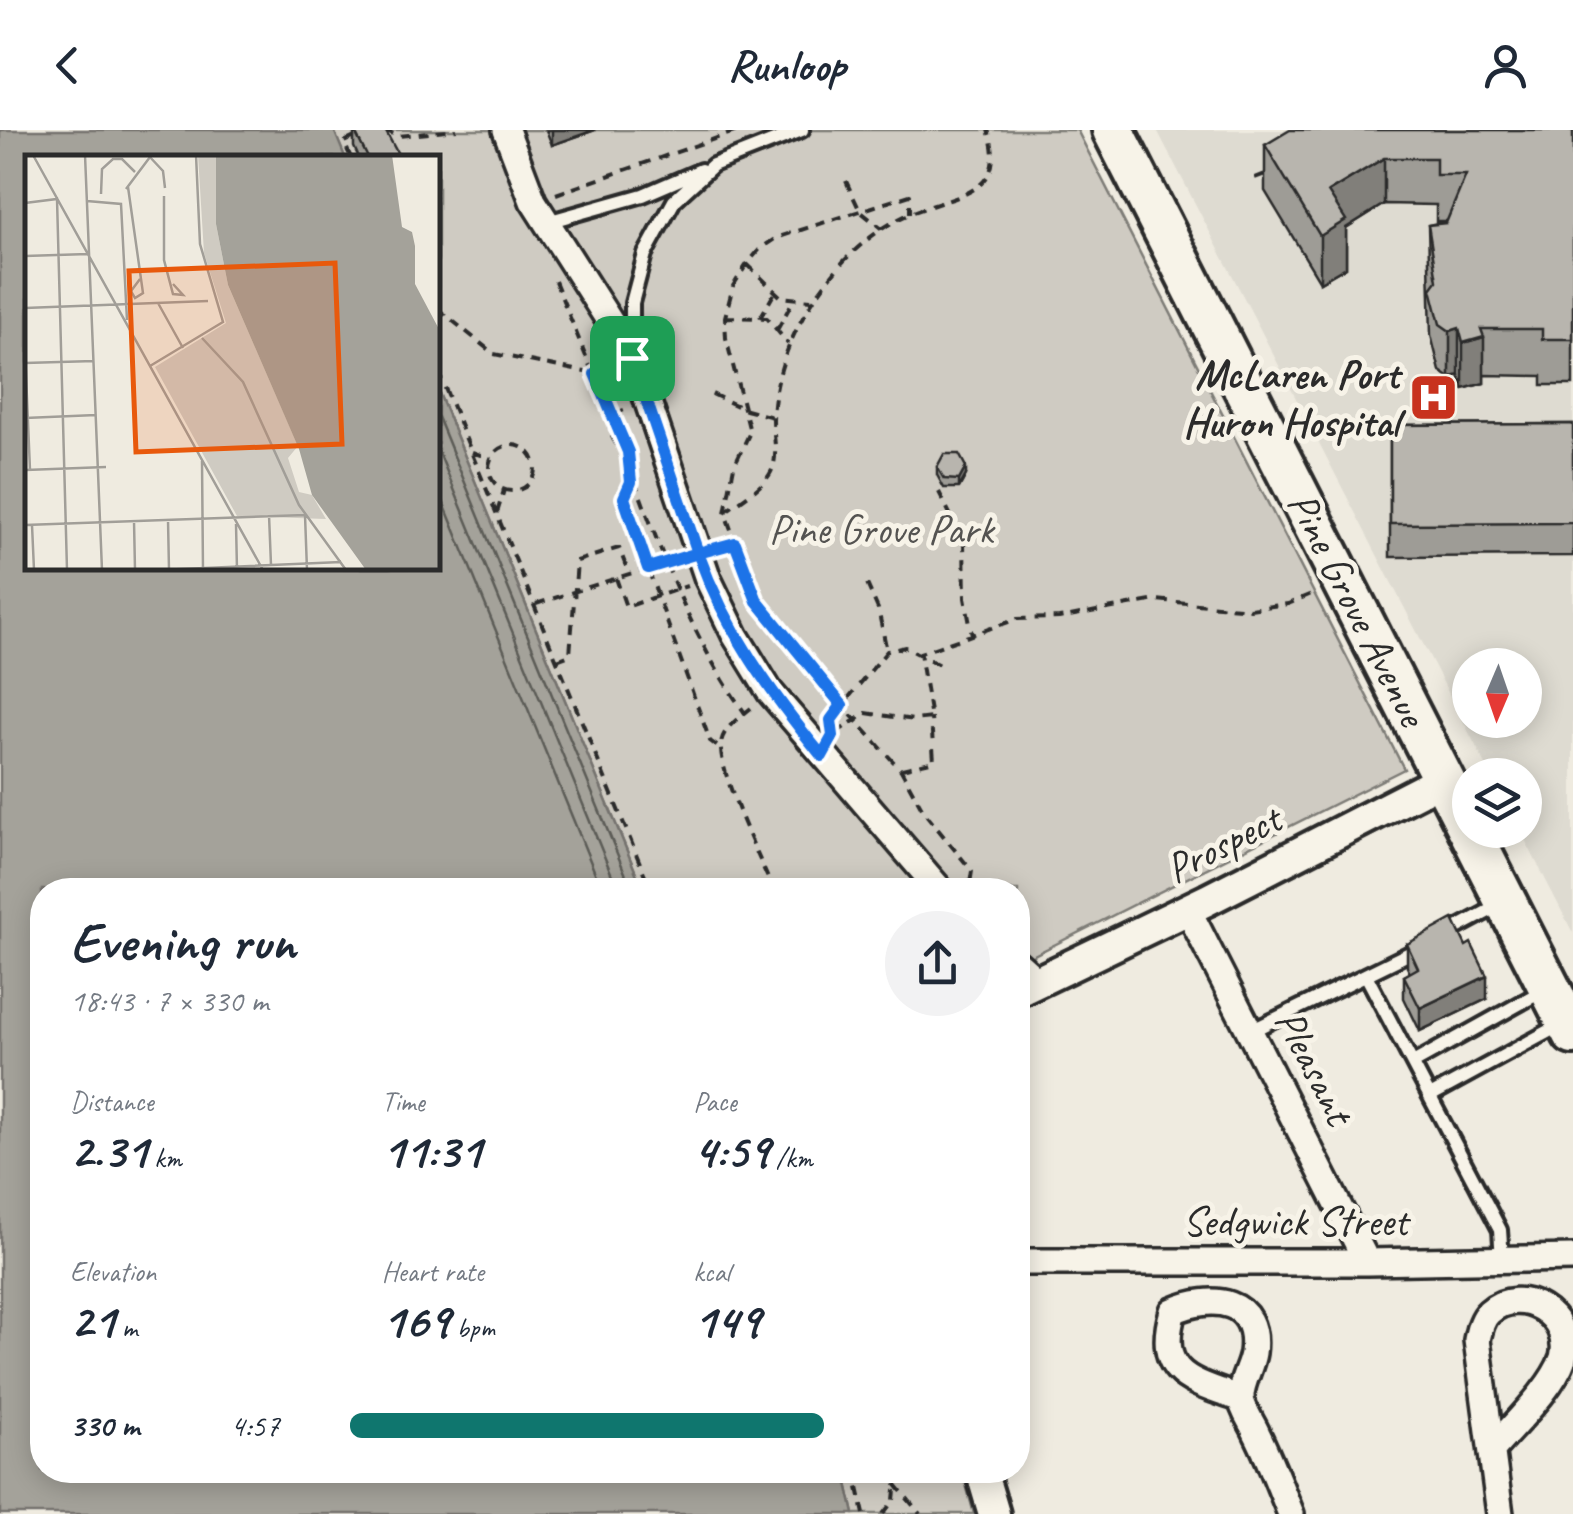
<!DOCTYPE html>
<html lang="en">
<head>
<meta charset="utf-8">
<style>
	:root { --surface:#fff; --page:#f2f2f3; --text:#1f2937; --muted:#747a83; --accent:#0f766e }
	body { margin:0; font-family:Caveat,sans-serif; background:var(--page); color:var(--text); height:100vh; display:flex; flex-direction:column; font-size:38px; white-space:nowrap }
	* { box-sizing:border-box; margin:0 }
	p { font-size:32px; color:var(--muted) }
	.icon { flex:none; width:55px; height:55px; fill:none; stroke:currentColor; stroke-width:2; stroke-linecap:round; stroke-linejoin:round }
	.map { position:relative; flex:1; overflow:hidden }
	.side { position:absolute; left:30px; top:748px; width:1000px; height:605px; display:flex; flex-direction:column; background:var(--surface); border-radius:40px; box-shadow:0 5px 25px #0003 }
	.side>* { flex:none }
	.needle { width:65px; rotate:182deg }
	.fabs { position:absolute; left:1452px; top:518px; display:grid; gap:20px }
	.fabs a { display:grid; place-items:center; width:90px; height:90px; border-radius:50%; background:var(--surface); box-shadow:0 5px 25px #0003; font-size:50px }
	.pin { position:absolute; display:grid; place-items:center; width:85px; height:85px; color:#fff; margin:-42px; border-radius:20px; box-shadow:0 5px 15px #0006 }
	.round { display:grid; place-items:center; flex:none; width:105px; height:105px; border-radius:52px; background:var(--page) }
	.headline { display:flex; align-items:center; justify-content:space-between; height:170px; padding:0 40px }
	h1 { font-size:55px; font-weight:600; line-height:75px }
	.figures { display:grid; grid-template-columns:repeat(3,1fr); gap:15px; height:170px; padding:10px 40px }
	.figures div { display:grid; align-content:center }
	.figures b { font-size:50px; font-weight:600 }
	.figures small { font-size:28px; font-weight:400 }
	.figures p { font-size:28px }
	ul { padding:0 40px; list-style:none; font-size:32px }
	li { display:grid; grid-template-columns:160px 120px 1fr; align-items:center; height:75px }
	li i { height:25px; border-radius:12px; background:var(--accent) }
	header { display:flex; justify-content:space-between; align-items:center; height:130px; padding:0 40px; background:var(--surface); font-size:45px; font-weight:600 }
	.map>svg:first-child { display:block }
	.built { fill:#dedbd1; fill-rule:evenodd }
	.green { fill:#cfcbc2; stroke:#7d7b76; stroke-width:2.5 }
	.water { fill:#a4a29a; stroke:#74726e; stroke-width:2.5 }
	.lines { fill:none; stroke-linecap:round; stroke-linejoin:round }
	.shore { stroke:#5b5b57; stroke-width:2.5 }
	.service-casing { stroke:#2b2b2b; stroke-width:20 }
	.minor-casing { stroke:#2b2b2b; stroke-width:32 }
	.tertiary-casing { stroke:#2b2b2b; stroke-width:38 }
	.primary-casing { stroke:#2b2b2b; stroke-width:48 }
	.path { stroke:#2b2b2b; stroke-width:4; stroke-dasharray:10 8; stroke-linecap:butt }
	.service { stroke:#f7f3e8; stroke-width:12 }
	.minor { stroke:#f7f3e8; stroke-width:25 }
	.tertiary { stroke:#f7f3e8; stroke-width:30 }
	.primary { stroke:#f7f3e8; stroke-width:40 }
	.wall { fill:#9e9c96; stroke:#2b2b2b; stroke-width:2.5 }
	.shaded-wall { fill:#817f7a; stroke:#2b2b2b; stroke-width:2.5 }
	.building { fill:#b8b5ae; stroke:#2b2b2b; stroke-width:2.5 }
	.route-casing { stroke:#fff; stroke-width:20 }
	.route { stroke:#1a73e8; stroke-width:12 }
	.labels { text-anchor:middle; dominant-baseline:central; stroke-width:10; stroke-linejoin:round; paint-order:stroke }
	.poi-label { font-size:42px; font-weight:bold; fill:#2b2b2b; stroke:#f7f3e8; text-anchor:end }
	.park-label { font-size:42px; fill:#545351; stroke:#f7f3e8 }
	.street-label { font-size:42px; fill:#2b2b2b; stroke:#f7f3e8 }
	.inset-road { fill:none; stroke:#a19e98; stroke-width:2.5 }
	.view { fill:#e8590c; fill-opacity:0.15; stroke:#e8590c; stroke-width:5 }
	.inset-edge { fill:none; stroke:#2b2b2b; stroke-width:5 }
</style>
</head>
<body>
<header><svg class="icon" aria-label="back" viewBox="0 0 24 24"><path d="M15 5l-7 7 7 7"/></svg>Runloop<svg class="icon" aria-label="person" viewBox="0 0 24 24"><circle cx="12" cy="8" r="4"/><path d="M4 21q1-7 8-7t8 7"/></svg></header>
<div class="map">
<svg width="1573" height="1384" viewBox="0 0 1573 1384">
	<rect width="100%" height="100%" fill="#efebe0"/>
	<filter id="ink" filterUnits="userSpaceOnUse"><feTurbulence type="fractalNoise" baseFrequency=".01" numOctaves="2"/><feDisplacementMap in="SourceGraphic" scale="20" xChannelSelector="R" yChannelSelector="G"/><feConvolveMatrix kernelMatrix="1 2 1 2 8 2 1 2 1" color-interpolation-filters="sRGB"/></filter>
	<g filter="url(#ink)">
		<path class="built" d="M1157,0H1573V803L1520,700H1525V645H1491ZM1470,535H1525V590H1470Z"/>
		<path class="green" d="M340,0H1077L1404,639L1018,833V760H643L438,261V28L345,27L334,2Z
			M844,1340H962L974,1384H854Z"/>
		<path class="water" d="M0,0H334L345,27L28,28V438H438V261L643,760H42V1340H844L854,1384H0Z"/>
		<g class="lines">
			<path class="shore" d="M438,287L632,760
				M438,320L618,760
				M438,359L602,760"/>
			<defs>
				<path id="service" d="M547,92L643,65L701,40
					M632,220V173L645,124L674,71L713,35L802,0
					M1442,806L1500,775
					M1366,845L1500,1100L1502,1129
					M1251,901L1420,818
					M1413,933L1546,859
					M1430,966L1564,893"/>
				<path id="minor" d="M506,0L533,71L633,228L708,449L735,505L770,562L940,760
					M1188,780L1367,1132
					M1018,834L1039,853
					M1018,1132H1367L1573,1128
					M1241,1269C1191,1251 1154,1245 1173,1181C1212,1164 1260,1168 1253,1223C1251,1237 1240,1254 1241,1268C1242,1279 1253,1294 1257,1304C1270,1330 1280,1357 1291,1384
					M1492,1320C1513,1295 1552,1259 1563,1228C1573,1185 1521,1154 1489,1182C1481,1189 1479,1201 1477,1210L1500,1384"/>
				<path id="tertiary" d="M1018,861L1207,770L1443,649
					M981,1340L994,1384"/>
				<path id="primary" d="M1113,0L1573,904"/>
			</defs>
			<use href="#service" class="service-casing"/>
			<use href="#minor" class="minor-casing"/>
			<use href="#tertiary" class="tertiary-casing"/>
			<use href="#primary" class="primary-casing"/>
			<path class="path" d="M384,0L398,6L457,0
				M351,28L344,12L357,6
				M1255,48L1268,43
				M846,51L860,81L882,99
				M556,64L740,0
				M910,84V65L776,108L760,119L747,134L733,156L725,187L726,208L750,302L734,336L725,383L757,471L842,575L901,640L924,682L972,741L969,760
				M747,134L781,167L811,170
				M555,151L610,285L617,290C623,308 626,326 632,343C663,427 692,510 745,583
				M438,179L494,224L595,244L613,236
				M725,187L767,188L788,214
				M760,188L775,162
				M777,200L794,169
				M438,241L651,760
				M712,264L746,280L773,287
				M624,280L610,285C604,310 629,325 631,346C632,358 623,365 626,378L710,611L722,620
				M489 338a23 23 0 1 1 46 0a23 23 0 1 1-46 0Z
				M472,322L491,329
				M939,362L964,412L965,468L972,505
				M725,382C739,371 763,358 771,342C779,327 773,306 773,290C775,229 803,178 842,133C861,113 884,95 909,84C953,65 1010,66 988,0
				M497,383L504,360
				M616,448L626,477L687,456
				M867,454L878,479L887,521
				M536,474L679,428
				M557,530L570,525L577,431L619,418L629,444
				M751,578C740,587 723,598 721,613C718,642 760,729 773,760
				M832,599L831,589L887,521L905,517L943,537
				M836,603L866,583L914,590L931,588L920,523L1017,489L1059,488L1156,470L1250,479L1288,474L1316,462
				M902,639L934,631L931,588
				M854,1340L864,1384
				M884,1340L920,1384
				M883,1384L894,1370L897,1340"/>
			<use href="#service" class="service"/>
			<use href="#minor" class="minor"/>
			<use href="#tertiary" class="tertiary"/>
			<use href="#primary" class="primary"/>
		</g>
		<path class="wall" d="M354,0L400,28H359L354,17Z
			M546,0H595L552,15Z
			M1573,0V255H1542V246L1484,245V253L1463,259L1459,245L1450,248L1440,241L1431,205L1428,95L1447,91H1436V75L1384,74L1346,98V137L1320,152L1265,61V15Z
			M1573,294V426L1390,427V295Z
			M937,337L966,345L959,358H944L937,345Z
			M1407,814L1487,869L1420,901L1404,868V846L1410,843L1407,837Z"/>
		<path class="shaded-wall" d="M552,0H595L552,15Z
			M1384,28V74L1346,98V137L1320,152V106L1328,62Z
			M1459,198V245L1450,248V201Z
			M1484,207V253L1463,259V213Z
			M966,337V345L959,358V350Z
			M1487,846V869L1420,901V878Z"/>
		<path class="building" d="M354,0H385L400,28H368Z
			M1290,0H1573V209H1542V199H1481L1484,207L1463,213L1459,198L1450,201L1440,194L1431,159L1437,151L1428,95L1446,93L1466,45H1436V28H1384L1328,62L1346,90L1320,106L1265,15Z
			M1573,294V393L1390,394V295Z
			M944,324H959L966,337L959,350L944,349L937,337Z
			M1453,789L1466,816L1471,813L1487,846L1420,878L1404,846L1418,838L1407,814Z"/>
	</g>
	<g class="lines" filter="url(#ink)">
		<defs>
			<path id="route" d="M632,228L595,244L628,322L631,352L624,368L648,438L698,423C726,501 771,563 822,626L833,606L831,590L842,575L757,471L735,413L698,423L632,228"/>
		</defs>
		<use href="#route" class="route-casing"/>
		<use href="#route" class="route"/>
	</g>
	<defs>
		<symbol id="hospital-square" viewBox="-11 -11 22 22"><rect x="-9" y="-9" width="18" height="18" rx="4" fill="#c8321e" stroke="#f7f3e8"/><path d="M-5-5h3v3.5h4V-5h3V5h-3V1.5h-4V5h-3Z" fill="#fff"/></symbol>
	</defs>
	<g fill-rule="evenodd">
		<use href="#hospital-square" x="1406" y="240" width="55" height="55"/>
	</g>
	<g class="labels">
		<g class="poi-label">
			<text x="1399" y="244">McLaren Port<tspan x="1399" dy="48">Huron Hospital</tspan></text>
		</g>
		<g class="park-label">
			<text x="881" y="399">Pine Grove Park</text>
		</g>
		<g class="street-label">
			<text transform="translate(1357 479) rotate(63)">Pine Grove Avenue</text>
			<text transform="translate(1223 714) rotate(-27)">Prospect</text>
			<text transform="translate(1314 937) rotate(63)">Pleasant</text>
			<text x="1295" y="1091">Sedgwick Street</text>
		</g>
	</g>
	<g transform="translate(25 25)">
		<rect width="415" height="415" fill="#efebe0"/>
		<path d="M173,0H191V69L203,130L273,291L263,303L274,337L287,340L301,364L212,361L130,212L201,168L179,98Z" fill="#cfcbc2"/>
		<path d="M191,0H367L377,72L387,77L390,91V129L415,176V415H341L287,340L274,294L203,130L191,69Z" fill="#a4a29a"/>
		<path class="inset-road" d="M8,0L238,415M60,0L77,415M123,0L138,16L140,33M103,32L118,138L110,143L106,136L115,124M101,34L125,2M76,39L77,14L88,4H97L110,17M139,41V105L148,139L158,140L148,129M62,46L96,49L102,165M0,48L32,44L42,415M0,101L63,99M133,148L158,193M0,153L183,146M177,183L218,227L274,350L321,415M0,195L5,315M0,208L69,206M125,211L198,167L175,89L171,0M0,263L71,260M177,306L178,415M1,315L81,312M244,360L246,410M280,360L282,415M143,365L144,415M109,366L110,415M211,369L212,415M0,370L280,360M7,370L9,415M134,415L316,407"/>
		<path class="view" d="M310,108L317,289L111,297L104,116Z"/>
		<rect width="415" height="415" class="inset-edge"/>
	</g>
</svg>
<div class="fabs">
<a><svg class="needle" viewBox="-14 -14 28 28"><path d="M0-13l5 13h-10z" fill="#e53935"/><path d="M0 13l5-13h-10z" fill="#747a83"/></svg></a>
<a><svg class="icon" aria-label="layers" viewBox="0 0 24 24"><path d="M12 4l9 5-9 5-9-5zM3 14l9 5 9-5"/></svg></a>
</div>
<div class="pin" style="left:632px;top:228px;background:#1e9e55"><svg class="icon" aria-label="arrive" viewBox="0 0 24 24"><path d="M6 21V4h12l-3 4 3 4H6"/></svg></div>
<section class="side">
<div class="headline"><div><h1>Evening run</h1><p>18:43 · 7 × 330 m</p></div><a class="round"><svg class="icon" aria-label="share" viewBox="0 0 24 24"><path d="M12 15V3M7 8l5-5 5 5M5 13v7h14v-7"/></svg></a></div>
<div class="figures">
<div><p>Distance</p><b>2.31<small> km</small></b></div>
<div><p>Time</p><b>11:31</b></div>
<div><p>Pace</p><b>4:59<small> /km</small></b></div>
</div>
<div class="figures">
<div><p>Elevation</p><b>21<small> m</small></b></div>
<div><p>Heart rate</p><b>169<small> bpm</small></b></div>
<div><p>kcal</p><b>149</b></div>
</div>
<ul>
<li><b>330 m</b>4:57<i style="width:74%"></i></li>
</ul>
</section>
</div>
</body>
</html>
